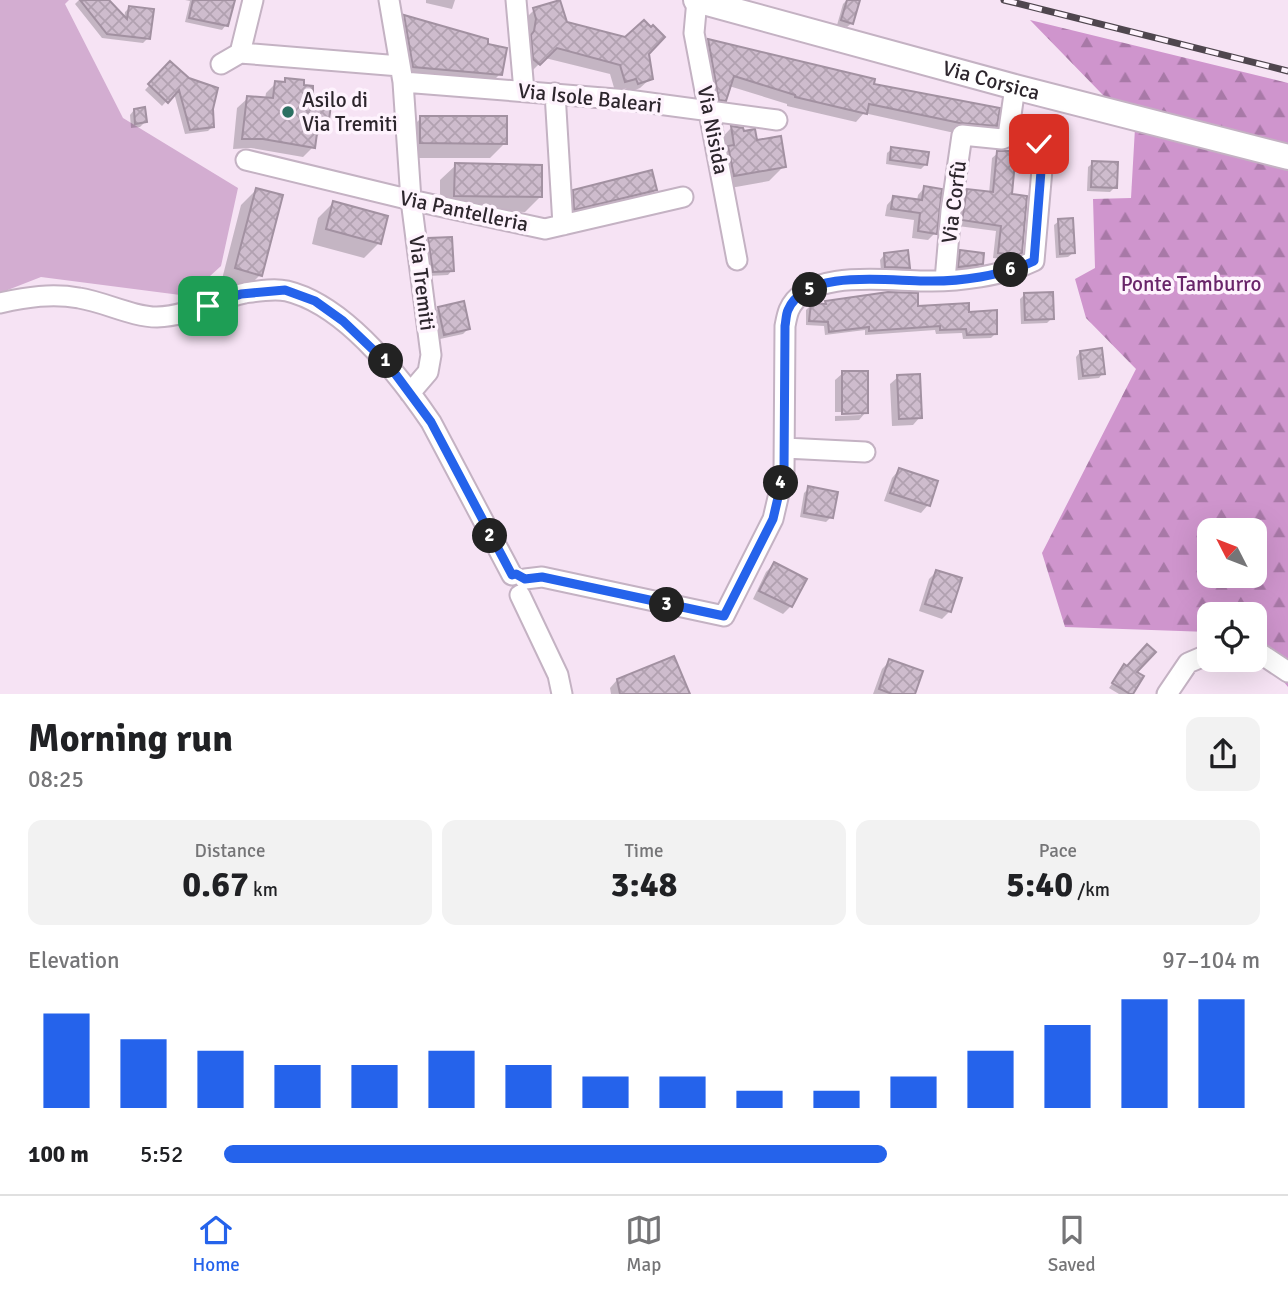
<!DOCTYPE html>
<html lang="en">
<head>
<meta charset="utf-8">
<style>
	:root { --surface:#fff; --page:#f2f2f2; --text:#202124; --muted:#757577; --line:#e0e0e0; --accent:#2563eb }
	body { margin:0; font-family:Signika,sans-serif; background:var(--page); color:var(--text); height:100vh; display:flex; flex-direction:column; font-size:26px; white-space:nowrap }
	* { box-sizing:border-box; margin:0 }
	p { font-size:23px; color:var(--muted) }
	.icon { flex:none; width:38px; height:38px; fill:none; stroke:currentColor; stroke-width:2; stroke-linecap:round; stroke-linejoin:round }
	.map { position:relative; height:694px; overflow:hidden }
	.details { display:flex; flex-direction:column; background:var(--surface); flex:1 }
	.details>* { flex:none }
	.needle { width:46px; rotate:312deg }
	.tools { position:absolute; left:1197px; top:518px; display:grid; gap:14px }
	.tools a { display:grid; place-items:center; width:70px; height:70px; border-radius:14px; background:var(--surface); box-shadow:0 7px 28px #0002; font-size:35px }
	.pin { position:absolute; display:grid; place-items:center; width:60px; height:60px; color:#fff; margin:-30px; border-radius:14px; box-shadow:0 4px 10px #0006 }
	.km { position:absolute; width:35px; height:35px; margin:-18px; border-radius:50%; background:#222; color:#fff; font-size:19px; line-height:35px; text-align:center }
	.round { display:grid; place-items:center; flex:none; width:74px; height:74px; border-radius:14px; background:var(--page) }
	.overview { display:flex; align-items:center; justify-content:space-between; height:119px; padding:0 28px }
	h1 { font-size:38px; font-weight:700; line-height:52px }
	.metrics { display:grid; grid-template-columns:repeat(3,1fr); gap:10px; height:119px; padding:7px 28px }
	.metrics div { display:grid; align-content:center; border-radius:14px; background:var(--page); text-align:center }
	.metrics b { font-size:35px; font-weight:700 }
	.metrics small { font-size:19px; font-weight:400 }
	.metrics p { font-size:19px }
	.chart { height:196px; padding:14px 28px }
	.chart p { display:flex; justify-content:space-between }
	.chart svg { width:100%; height:126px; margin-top:7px; stroke:var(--accent); stroke-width:6 }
	ul { padding:0 28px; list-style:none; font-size:23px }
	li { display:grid; grid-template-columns:112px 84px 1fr; align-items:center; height:52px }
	li i { height:18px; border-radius:9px; background:var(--accent) }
	.tabs { display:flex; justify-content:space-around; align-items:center; height:98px; border-top:2px solid var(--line); background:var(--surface); font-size:19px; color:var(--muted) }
	.tabs a { display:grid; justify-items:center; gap:4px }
	.tabs .current { color:var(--accent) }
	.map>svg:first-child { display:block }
	.forest { fill:url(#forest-firs); fill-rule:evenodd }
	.park { fill:#d3add1 }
	.shadow { fill:#0003 }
	.building { fill:url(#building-cross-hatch); stroke:#a291a1; stroke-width:2 }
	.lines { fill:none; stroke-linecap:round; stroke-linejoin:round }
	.minor-casing { stroke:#c4b2c3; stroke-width:23 }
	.major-casing { stroke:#c4b2c3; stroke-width:28 }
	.minor { stroke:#fff; stroke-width:19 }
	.major { stroke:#fff; stroke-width:24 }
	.rail-casing { stroke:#4f464e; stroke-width:7 }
	.rail { stroke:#fef3fd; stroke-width:4.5; stroke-dasharray:13; stroke-linecap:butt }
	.route-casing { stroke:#fff; stroke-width:14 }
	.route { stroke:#2563eb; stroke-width:9 }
	.poi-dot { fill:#2c7062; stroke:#fef3fd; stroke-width:2.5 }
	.labels { text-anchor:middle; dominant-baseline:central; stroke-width:7; stroke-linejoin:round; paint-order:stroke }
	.street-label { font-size:21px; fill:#2d262d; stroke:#fef3fd }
	.poi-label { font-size:21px; fill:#2d262d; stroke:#fef3fd; text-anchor:start }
	.park-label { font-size:21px; fill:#69256a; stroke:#fef3fd }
</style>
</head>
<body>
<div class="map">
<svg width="1288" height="694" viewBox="0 0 1288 694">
	<defs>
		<pattern id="forest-firs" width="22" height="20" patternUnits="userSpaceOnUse" patternTransform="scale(1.75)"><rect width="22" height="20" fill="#cf95cd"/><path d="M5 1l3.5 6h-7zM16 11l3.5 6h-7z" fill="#a879a7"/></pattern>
		<pattern id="building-cross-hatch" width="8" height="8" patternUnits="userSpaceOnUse" patternTransform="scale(1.75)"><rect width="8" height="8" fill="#cebccd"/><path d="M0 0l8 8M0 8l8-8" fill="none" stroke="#b1a1b0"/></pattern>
	</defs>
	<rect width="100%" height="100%" fill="#f6e3f4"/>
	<path class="forest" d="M1030,20L1288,83V687L1255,647V614H1209V632L1065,627L1042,553L1136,369L1086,318L1075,279L1095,268L1093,199L1131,198L1135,128ZM1209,530H1255V576H1209Z"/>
	<path class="park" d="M0,0H69L65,4L123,118L238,188L221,266L188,296L41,277L0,293Z"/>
	<path class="shadow" d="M79,0H107L124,19L125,12L130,7L148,38L143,43L102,38L75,4Z
		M185,0H233L226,25L222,30L185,22L190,1Z
		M426,0H455L452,9L426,3Z
		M847,0H850L852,23L847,27L837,25L843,4Z
		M534,10L565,23L626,39L647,54L651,78L640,88L628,93L626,88L615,91L610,74L545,58L529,74L524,20Z
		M405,17L500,74L485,89L398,81L390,32Z
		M708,41L873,80L872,86L995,125L986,135L950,132L864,113L856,122L787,106V104L729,86L724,100L715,109L699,50Z
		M170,63L212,109L213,126L208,131L185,134L174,93L162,106L145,90Z
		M286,80L327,126L316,137L313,147L303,157L251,148L233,149L237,108L248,98L265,99L266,93L276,83H282Z
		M134,110L145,122L140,127L131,128L130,115Z
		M421,118L505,143L490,158H405L406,133Z
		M731,128L756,142L784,166L769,181L719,190L717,143Z
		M892,149L926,164L921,169L886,164L887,153Z
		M998,153L1010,196L1021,252L1010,260L993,258L996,231L958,226L961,196L967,191L989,194L992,158Z
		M1093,163L1115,187L1110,192L1087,191L1088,167Z
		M456,165L540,197L525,212L440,210V180Z
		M924,188L935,233L928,240L912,238L914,220L885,216L887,205L893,198L917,201L918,195Z
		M256,190L260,275L245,290L221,283L241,205Z
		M655,190L647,198L567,216L566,199L574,191Z
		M333,203L379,243L364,258L312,244L318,218Z
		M1059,221L1073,253L1068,257L1056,258L1054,225Z
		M429,240L452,270L448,275L428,276L424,244Z
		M961,252L981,263L976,268L954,271L956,256Z
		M884,255L908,268L904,272L881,271L880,260Z
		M1025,294L1052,318L1047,323L1021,324L1020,299Z
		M826,303L917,307L967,314L995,334L991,338L963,339L962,333L936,334L935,330L865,335V330L825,335L824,326L806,325V310L811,305L823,306Z
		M439,308L468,329L463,334L440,339L434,313Z
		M1080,352L1103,373L1099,378L1078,380L1076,357Z
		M843,373L866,412L859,420L835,421V416L861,415V412H835V380Z
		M898,377L920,417L913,425L892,426L890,384Z
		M899,470L928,505L921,513L884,501L892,478Z
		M809,488L831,517L826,522L800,517L804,493Z
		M774,564L804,580L791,606L783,614L753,599L766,572Z
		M936,572L950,611L942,619L919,611L929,579Z
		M890,661L913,694H873L882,669Z
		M1124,666L1132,694H1119L1109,688Z
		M617,680L688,694H611L610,688Z"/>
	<path class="building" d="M80,0H109L127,19L129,6L154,9L150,39L107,34Z
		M193,0H235L228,26L189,18Z
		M560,0L567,22L625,37L644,20L651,27L653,25L665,37L649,54L653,79L638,84L636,79L625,82L620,65L557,48L540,65L533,59L531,35L534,31L536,19L533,8Z
		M847,0H860L853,24L841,20Z
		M404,15L488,39V44L507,48L502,75L413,67Z
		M708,39L875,79L874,84L1000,108L997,126L960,123L869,104L867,114L795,97V95L734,76L726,101L719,100Z
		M170,61L189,78L218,88L213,109L214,127L190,130L179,90L168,103L148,84Z
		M285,78L304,80V85L313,86V95L332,98L328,127L318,126L315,148L263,139H242L247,96L273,98L275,81L285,82Z
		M145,107L147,122L135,124L134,109Z
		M420,116H507V144L420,143Z
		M731,126L743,128L744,131L755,129L757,140L781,136L786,167L734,176L728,146L734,145Z
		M891,147L929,152L927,165L890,160Z
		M997,151H1016L1012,194L1027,196L1022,253L1017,255L998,253L1001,226L962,220L967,189L993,192Z
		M1092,161L1118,162L1117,188L1091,187Z
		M455,163L542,165V197L454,196Z
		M652,170L657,190L574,210L573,190Z
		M924,186L942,189L937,234L918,231L920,213L891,209L893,196L922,200Z
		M256,188L283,195L262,276L235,268Z
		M333,201L388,216L381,244L326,229Z
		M1073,218L1075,253L1060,254L1058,219Z
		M452,237L454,271L433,272L428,238Z
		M908,250L910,268L885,267L884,253Z
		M960,250L984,253L983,264L958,267Z
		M888,292L918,293V306L969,303V312L997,310V334L967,335L966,329L940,330V326L869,331V327L829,332L828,322L809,321L811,303L826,304L825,301Z
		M1053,292L1054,319L1025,320L1024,293Z
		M464,301L470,329L444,335L438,307Z
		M1102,348L1105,374L1083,376L1080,351Z
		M842,371H868V413L842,414Z
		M920,374L922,418L899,419L897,375Z
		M899,468L938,481L930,506L890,493Z
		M808,486L838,492L833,518L804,513Z
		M774,562L807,579L792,607L759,591Z
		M936,570L962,578L951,612L925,604Z
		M1147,644L1156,652L1137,672L1144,676L1133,694H1130L1112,683L1124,664L1127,666Z
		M674,656L690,694H620L617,679Z
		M889,659L923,671L915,694H892L879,689Z"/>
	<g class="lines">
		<defs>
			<path id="minor" d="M389,0L403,82L411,200L431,355L428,372L410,393
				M516,0L524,91
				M697,0L694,33L737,260
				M240,53L253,0
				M221,64L240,53L400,66
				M403,82L628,100L777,120
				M555,93L563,225
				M246,160L411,200L545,229L683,197
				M945,280L951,211L962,135L1002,139L1014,134
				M0,303C27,297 52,293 79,298C105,302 132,317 157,317C189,316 215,299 245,293C258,291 274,288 287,291C345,305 399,375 431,422L512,575
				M785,448L865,452
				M525,579L542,577L724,616L773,519L784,472L785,326C786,321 787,315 789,310C807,268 888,281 924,281C958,282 1003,276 1034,261L1043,158C1038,131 1023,144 1009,129L1015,87
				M520,595L558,675L562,694
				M1255,650L1288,672
				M1167,694L1188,663L1209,654"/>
			<g id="major">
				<path id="s1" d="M696,0L1015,87L1288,157"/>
			</g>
		</defs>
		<use href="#minor" class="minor-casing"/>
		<use href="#major" class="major-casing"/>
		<use href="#minor" class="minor"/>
		<use href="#major" class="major"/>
		<defs>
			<path id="rail" d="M1004,0L1288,71"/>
		</defs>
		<use href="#rail" class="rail-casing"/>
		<use href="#rail" class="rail"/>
	</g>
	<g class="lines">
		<defs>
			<path id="route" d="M208,306L241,294L285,290L315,301L343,321L388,364L431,422L512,575L516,574L525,579L542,577L724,616L773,519L784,472L785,326C786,321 786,314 788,310C806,268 888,281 924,281C958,282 1003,276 1034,261L1042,158L1039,144"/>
		</defs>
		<use href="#route" class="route-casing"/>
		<use href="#route" class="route"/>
	</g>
	<circle class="poi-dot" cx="288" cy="112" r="7"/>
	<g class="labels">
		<g class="street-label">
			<text stroke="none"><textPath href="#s1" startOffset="306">Via Corsica</textPath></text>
			<text transform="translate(590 98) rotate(6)">Via Isole Baleari</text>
			<text transform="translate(713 130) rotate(79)">Via Nisida</text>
			<text transform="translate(954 202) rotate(-83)">Via Corfù</text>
			<text transform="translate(464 211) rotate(12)">Via Pantelleria</text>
			<text transform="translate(422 283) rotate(83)">Via Tremiti</text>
		</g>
		<g class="poi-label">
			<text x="302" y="100">Asilo di<tspan x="302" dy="24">Via Tremiti</tspan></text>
		</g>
		<g class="park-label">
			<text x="1191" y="284">Ponte Tamburro</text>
		</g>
	</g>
</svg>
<div class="tools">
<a><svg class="needle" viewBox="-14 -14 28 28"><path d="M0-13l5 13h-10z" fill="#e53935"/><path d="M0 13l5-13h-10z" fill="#757577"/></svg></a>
<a><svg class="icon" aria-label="locate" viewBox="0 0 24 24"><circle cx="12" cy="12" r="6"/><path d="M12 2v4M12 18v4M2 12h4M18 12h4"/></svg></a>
</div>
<div class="pin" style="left:208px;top:306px;background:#1e9e55"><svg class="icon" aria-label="arrive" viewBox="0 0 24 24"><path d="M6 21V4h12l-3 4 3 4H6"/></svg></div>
<div class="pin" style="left:1039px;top:144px;background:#d93025"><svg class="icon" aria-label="check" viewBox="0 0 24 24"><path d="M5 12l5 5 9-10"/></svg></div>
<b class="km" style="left:386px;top:361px">1</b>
<b class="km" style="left:490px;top:536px">2</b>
<b class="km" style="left:667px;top:605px">3</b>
<b class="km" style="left:781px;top:483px">4</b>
<b class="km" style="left:810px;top:290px">5</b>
<b class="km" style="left:1011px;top:270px">6</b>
</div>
<section class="details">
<div class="overview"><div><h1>Morning run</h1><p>08:25</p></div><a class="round"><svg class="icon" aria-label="share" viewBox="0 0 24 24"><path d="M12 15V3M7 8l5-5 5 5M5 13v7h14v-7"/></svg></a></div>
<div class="metrics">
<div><p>Distance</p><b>0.67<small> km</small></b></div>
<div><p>Time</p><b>3:48</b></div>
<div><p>Pace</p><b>5:40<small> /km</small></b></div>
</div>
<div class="chart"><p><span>Elevation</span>97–104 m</p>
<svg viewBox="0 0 160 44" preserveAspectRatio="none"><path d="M5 44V11M15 44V20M25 44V24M35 44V29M45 44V29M55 44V24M65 44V29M75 44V33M85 44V33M95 44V38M105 44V38M115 44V33M125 44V24M135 44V15M145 44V6M155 44V6"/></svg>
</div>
<ul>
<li><b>100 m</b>5:52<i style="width:64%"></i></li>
</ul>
</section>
<nav class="tabs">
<a class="current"><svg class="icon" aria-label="home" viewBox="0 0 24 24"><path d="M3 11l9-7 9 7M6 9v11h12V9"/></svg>Home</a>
<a><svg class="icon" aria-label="map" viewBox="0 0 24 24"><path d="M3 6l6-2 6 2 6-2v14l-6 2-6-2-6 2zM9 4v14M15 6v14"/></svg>Map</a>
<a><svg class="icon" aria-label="saved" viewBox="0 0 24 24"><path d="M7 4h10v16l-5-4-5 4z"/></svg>Saved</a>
</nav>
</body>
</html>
